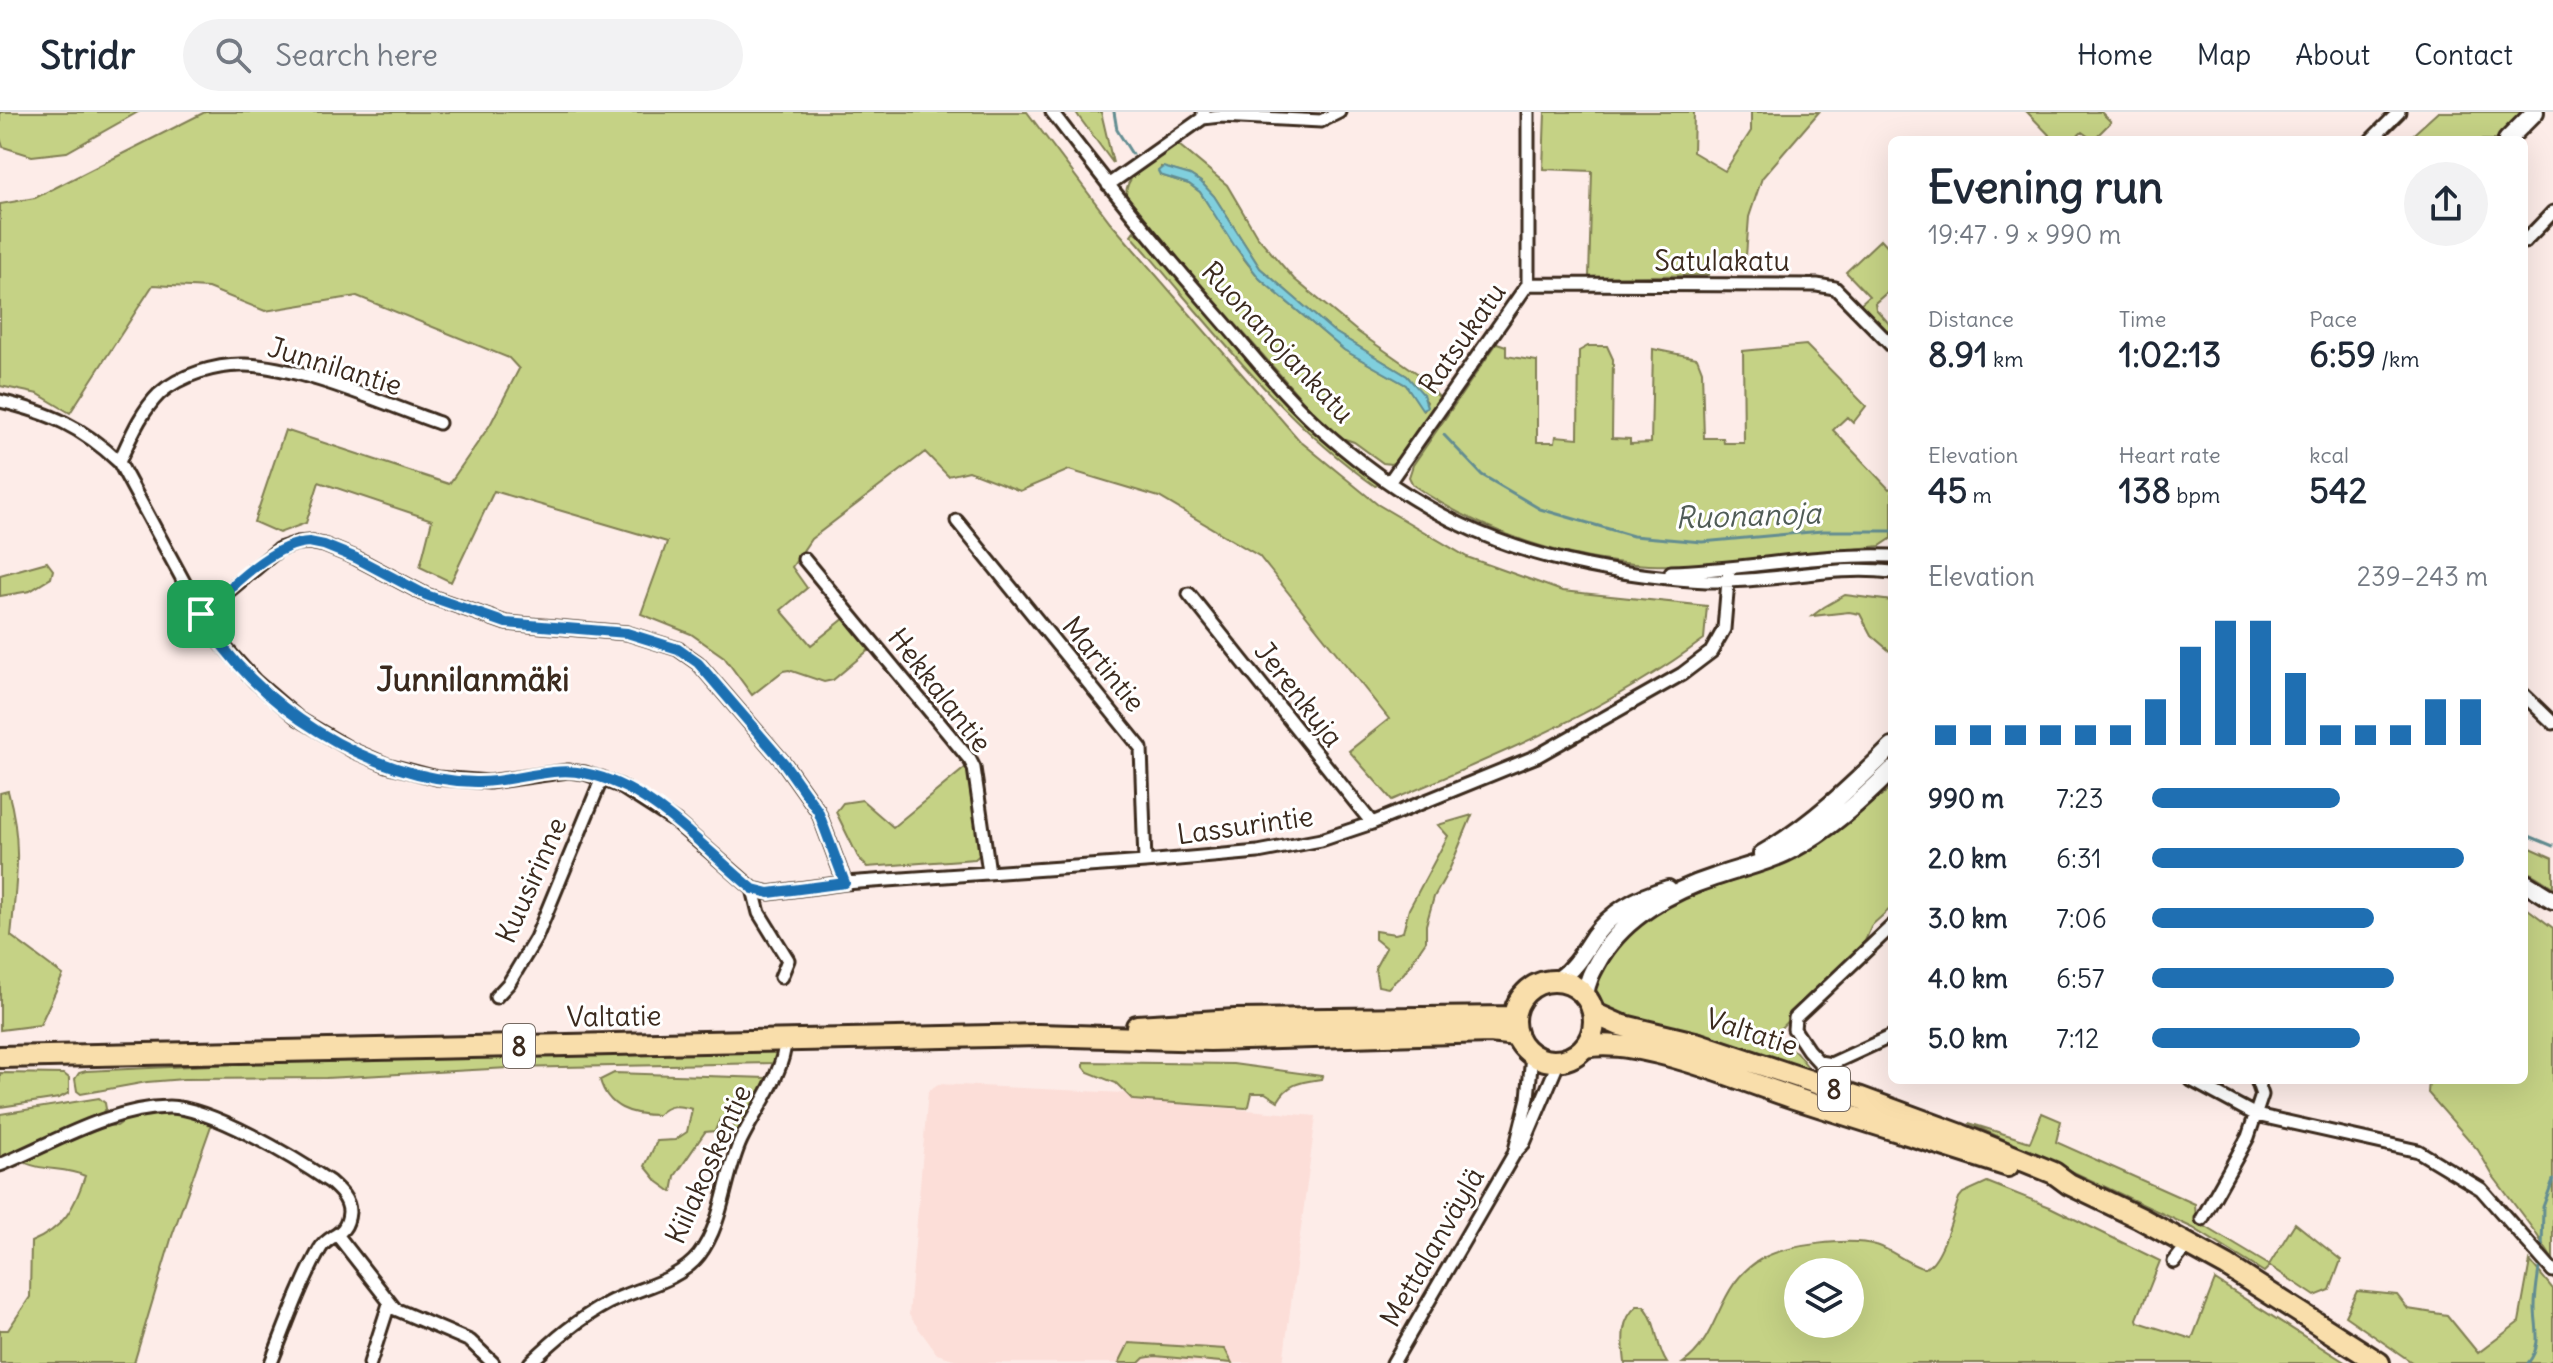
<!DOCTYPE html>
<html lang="en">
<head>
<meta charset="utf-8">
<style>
	:root { --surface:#fff; --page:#f2f2f3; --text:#1f2937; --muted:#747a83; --line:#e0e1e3; --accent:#1f6fb2 }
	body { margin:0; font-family:Delius,sans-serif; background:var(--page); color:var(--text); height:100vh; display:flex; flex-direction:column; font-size:30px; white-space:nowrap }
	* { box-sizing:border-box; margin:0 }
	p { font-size:26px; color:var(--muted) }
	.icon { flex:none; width:44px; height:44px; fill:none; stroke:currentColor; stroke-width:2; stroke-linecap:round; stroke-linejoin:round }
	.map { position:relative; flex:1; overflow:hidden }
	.side { position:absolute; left:1888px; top:24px; width:640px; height:948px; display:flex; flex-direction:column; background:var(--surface); border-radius:12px; box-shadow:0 8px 32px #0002 }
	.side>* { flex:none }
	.buttons { position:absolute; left:1784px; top:1146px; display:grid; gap:16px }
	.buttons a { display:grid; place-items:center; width:80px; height:80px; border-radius:50%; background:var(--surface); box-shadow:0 8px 32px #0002; font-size:40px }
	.pin { position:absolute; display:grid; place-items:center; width:68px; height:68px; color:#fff; margin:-34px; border-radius:16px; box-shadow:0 4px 12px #0006 }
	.round { display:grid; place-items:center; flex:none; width:84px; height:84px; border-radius:42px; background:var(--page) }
	.overview { display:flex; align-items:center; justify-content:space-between; height:136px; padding:0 40px }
	h1 { font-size:44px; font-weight:700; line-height:60px }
	.metrics { display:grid; grid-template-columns:repeat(3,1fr); gap:12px; height:136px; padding:8px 40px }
	.metrics div { display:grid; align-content:center }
	.metrics b { font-size:34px; font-weight:700 }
	.metrics small { font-size:22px; font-weight:400 }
	.metrics p { font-size:22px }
	.chart { height:224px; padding:16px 40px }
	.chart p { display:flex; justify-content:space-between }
	.chart svg { width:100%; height:144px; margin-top:8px; stroke:var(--accent); stroke-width:6 }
	ul { padding:0 40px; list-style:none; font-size:26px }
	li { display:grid; grid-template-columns:128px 96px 1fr; align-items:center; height:60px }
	li i { height:20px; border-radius:10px; background:var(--accent) }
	header { display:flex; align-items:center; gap:48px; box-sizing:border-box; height:112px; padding:0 40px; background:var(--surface); border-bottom:2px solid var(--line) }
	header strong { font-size:38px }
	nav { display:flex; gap:44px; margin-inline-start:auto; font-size:28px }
	.search { width:560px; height:72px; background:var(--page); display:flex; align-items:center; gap:20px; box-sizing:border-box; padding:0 28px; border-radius:44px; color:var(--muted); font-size:30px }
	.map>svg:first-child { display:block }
	.built { fill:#fcded8 }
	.green { fill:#c5d285; stroke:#807e52; stroke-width:2; fill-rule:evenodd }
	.water { fill:#80cfdd; stroke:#648d91; stroke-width:2 }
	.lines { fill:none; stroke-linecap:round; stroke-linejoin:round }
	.stream { stroke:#648d91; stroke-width:3 }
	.street-casing { stroke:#3b2a1e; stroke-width:17 }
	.secondary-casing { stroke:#3b2a1e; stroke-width:22 }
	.highway-casing { stroke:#3b2a1e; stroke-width:26 }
	.street { stroke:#fff; stroke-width:11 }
	.secondary { stroke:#fff; stroke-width:16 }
	.highway { stroke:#f9deab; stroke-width:20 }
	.route-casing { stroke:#fff; stroke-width:16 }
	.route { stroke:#1f6fb2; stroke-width:10 }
	.labels { text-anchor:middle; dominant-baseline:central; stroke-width:6; stroke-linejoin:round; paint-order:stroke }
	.shield { fill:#fff; stroke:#766a62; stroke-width:2 }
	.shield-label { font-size:26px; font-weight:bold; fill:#3b2a1e }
	.street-label { font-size:28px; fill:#3b2a1e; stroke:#fff }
	.water-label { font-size:30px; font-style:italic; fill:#505c57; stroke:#fff }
	.quarter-label { font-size:32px; font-weight:bold; fill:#3b2a1e; stroke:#fff }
</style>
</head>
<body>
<header>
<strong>Stridr</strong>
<div class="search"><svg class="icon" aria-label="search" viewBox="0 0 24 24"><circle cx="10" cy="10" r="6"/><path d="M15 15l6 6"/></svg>Search here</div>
<nav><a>Home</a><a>Map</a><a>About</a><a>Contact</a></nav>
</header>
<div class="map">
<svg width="2553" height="1251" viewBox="0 0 2553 1251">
	<rect width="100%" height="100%" fill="#fdece8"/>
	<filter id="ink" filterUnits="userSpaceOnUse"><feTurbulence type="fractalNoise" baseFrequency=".0125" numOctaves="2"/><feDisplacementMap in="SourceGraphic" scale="16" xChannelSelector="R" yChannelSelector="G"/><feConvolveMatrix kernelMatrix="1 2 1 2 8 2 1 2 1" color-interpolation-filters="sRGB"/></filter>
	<g filter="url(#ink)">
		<path class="built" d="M938,972L1124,981L1133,988L1316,1004L1283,1251H966L937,1242L909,1203L928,979Z"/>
		<path class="green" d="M0,0H138L67,40L32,44L3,35L0,26Z
			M205,0H1027L1110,110L1300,329L1377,392L1467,445L1562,479L1707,494L1704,527C1610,597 1499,643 1392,688L1349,639L1389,607L1259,444L1159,385L1069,358L1020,379L969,359L948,364L925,340L811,427L792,455L807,476L781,498L811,533L850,502L871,536L833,568L824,570L789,558L783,559L752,583L724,545L691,522L641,502L667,430L494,379L451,470L420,455L432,408L319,370L306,411L279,421L254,410L285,318L449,372L490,313L519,257L509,246L357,184L265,199L208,176L153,173L70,301L38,282L0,274V92L35,86Z
			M1076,0H1101L1113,51L1079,5Z
			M1545,0H1694L1693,40L1725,59L1751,19V0H1819L1762,66L1749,105L1746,144L1709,143L1708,163L1589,165L1592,59L1543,57Z
			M2027,0H2101L2111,10L2093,28L2082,20L2073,28H2054Z
			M2438,0H2521L2499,28H2407Z
			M1174,33L1180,34L1227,73L1257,124L1294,167L1358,220L1417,261L1439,285V289L1397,349L1391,352L1383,351L1354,330L1342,326L1311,298L1127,88C1120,62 1157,46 1174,33ZM1161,55L1190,63L1201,70L1214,84L1260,156L1333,219L1407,264L1427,290L1424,298L1406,273L1344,238L1260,167L1244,147L1200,80L1189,72L1160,63Z
			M1134,119L1145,127L1307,311L1380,372L1375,374C1282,309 1213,217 1139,132L1131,123Z
			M1881,127L1892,139V176L1875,191L1876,197L1892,215V228L1859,193L1869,184L1846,160Z
			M1497,231L1506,234V244L1537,249V330H1555L1556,324L1578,326L1579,239L1588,234H1607L1613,247L1612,326L1630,327V332L1651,331L1653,237L1697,246L1702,259L1704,326H1723L1724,331H1744L1743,239L1806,233L1866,294L1853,311L1847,305L1833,318L1889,377L1892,375V426L1880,434L1863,436C1792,444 1721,455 1649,453C1567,449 1481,420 1413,373L1409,365L1413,353Z
			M47,450L53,458L51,466L30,479L0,484V463Z
			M1845,483L1892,489V541L1871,523L1860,502L1849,500L1812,504L1824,495Z
			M971,651L983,740L975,747L867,755L858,745L836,700L843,691L862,688L893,715Z
			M1892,676V795L1872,813L1865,829L1771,926L1796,940L1808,955V962L1621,907C1599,894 1589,884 1601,859C1638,787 1713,781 1780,751C1821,733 1855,701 1892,676Z
			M8,679C23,732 16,771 11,824L63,863L40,913L0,918V681Z
			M1472,703L1450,756L1434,785L1426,813V829L1404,861L1388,876L1378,874L1375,856L1386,836L1375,827V819L1395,822L1403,820L1409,797L1448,724L1438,713Z
			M2524,733L2553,746V775L2524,757Z
			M2524,794L2553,816V1148L2535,1120L2493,1064L2478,1038L2428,981L2429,968H2524Z
			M773,938L779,943L773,951L509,956L326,966L184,967L147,970L81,982L77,979L75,967L79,961L86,959L339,947Z
			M1084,950L1233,952L1322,964L1321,967C1301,970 1288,971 1278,989L1265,981H1252L1249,994L1246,996L1133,988L1116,971L1088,960L1084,955Z
			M0,961L64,962L69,966V981L59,986L0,995Z
			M614,961L766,966L745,1011L736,1022L730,1005L720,1007L715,1019L705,1020L675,1064L672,1080L658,1070L645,1054L657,1029L675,1028L687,1020L692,997C678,993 668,992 658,1003C631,1003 608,996 600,968Z
			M99,986L105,991L106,997L96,1007L0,1048V1002Z
			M159,1001H190L212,1011L172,1124L134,1251H0V1218H8L30,1185L31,1130C64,1116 74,1097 85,1064C65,1054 39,1060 20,1048C48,1036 86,1010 117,1014L128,1006Z
			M2042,1001L2061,1009L2056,1030L2195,1092L2196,1109L2269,1153L2295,1111L2341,1148L2330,1178L2315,1184L2270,1154L2264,1160L2193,1116L1969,1011L2030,1030Z
			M1987,1070L2050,1095L2160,1149L2137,1207L2138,1210L2192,1227L2215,1168L2346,1251H1683C1722,1224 1715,1172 1763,1146C1788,1133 1849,1125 1876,1133C1889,1136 1917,1158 1925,1156C1942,1150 1953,1102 1959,1086L1963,1081ZM1850,1160V1212H1798V1160Z
			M2530,1149L2553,1177V1247L2548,1251H2413L2345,1204L2357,1179L2397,1183L2408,1197L2447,1203L2478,1241L2519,1210Z
			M1637,1194H1644C1658,1210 1655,1234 1667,1251H1625C1623,1231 1619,1209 1637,1194Z
			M1129,1231L1225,1237L1232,1251L1155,1244L1144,1246L1139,1251H1119Z"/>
		<path class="water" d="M1163,55L1190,63L1201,70L1214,84L1260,156L1333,219L1407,264L1423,282L1427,295L1422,297L1406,273L1344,238L1260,167L1234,133L1200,80L1189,72L1160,63L1158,59Z"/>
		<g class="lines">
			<path class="stream" d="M1114,0L1117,18L1132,42
				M1444,323L1482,363L1540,397L1633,424L1702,430L1822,419H1892
				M2524,722L2553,734
				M2542,1138L2543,1095L2553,1068
				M2528,1251C2543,1234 2535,1215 2535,1195C2535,1180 2538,1165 2540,1150"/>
			<defs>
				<path id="street" d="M1052,0C1106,71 1162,140 1221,207C1254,245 1289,290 1328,323C1377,366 1436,405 1497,428C1552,449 1610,460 1668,466C1694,469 1721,470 1747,468C1796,465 1843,454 1892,460
					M1203,6L1220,4L1321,9L1339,0
					M2371,28L2399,0
					M1108,73L1203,6V0
					M2524,130L2553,100
					M1528,172L1817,173L1835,176L1892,234
					M0,289C50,301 81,314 119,350L211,520L255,569L299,607L352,638L387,653L437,666L489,670L568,659L585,661L620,674L676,710L753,777L759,801L788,848L781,865
					M119,350C130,327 140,301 159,282C180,263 217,252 245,253C300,254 385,292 439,311
					M1390,369L1528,172V0
					M957,409L1141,636L1145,750
					M804,447L970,648L974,656L989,760
					M1671,460C1745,458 1818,441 1892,444
					M1189,482L1372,711
					M201,502L279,437L297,431L309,430L324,433L356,446L426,483L506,511L627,521L678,537L698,551L784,651L818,699L845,771
					M2524,583L2553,611
					M753,777L769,781L845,771L1145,750L1258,740L1321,728L1372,711L1537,644L1682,562L1711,540L1724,517L1729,457
					M1892,814L1795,906L1794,917L1808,938L1819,950L1831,952L1892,924
					M496,885L509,871L536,826L602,666
					M2191,968L2256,1003L2418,1039L2481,1077L2553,1159
					M1514,1042L1528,986L1532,943
					M0,1053C53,1031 109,996 169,995C210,995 295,1046 330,1070C339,1078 349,1087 349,1100C347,1126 329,1121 320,1137C300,1173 286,1213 271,1251
					M2202,1107L2248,1025L2262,983L2257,968
					M338,1124L395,1197L470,1229L493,1251
					M2174,1150L2188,1132
					M370,1251L389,1192
					M530,1251C554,1228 578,1207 608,1191C637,1176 678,1170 699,1143C724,1110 724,1064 741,1028C755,999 785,960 785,928
					M1393,1251L1514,1042L1524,1031L1559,949"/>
				<path id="secondary" d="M2507,28L2535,0
					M1762,742C1810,715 1852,674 1892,635
					M2524,770L2553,788
					M1558,868C1575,856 1583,841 1594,824C1612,800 1639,785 1668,777
					M1585,884C1587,868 1593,858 1601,844C1626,804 1671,779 1715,765C1740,756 1767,751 1791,738C1828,719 1862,688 1892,658"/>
				<path id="highway" d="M1514 909a40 40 0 1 1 80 0a40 40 0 1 1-80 0Z
					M1593,901L1620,913L1699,932L1858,985L1961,1023L2054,1061L2069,1072L2140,1106L2227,1154L2379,1251
					M1137,914L1235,908L1514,905
					M1585,935C1640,924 1742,969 1797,987C1867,1010 1938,1031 2008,1054
					M0,945L1038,923L1210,928L1490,920L1516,923"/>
			</defs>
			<use href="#street" class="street-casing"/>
			<use href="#secondary" class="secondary-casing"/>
			<use href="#highway" class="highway-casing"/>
			<use href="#street" class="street"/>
			<use href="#secondary" class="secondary"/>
			<use href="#highway" class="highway"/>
		</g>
	</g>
	<g class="lines" filter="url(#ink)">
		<defs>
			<path id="route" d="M309,430L324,433L356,446L426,483L506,511L627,521L678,537L698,551L784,651L818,699L845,771L769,781L753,777C702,736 652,674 584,661C548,654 512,671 476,670C370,668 253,593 201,502C229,478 270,432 309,430Z"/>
		</defs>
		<use href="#route" class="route-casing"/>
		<use href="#route" class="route"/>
	</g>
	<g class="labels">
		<g class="shield">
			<rect x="503" y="912" width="32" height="44" rx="6"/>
			<rect x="1818" y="955" width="32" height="44" rx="6"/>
		</g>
		<g class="shield-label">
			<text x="519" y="934">8</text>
			<text x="1834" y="977">8</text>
		</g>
		<g class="street-label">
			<text x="1722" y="149">Satulakatu</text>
			<text transform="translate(1462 226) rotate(-55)">Ratsukatu</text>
			<text transform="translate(1278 230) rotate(47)">Ruonanojankatu</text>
			<text transform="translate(335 254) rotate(17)">Junnilantie</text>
			<text transform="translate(1104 552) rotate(51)">Martintie</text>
			<text transform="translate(940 578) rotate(52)">Hekkalantie</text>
			<text transform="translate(1299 582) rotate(52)">Jerenkuja</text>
			<text transform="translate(1245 713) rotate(-8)">Lassurintie</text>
			<text transform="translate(531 768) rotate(-66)">Kuusirinne</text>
			<text transform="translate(614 904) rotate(-1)">Valtatie</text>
			<text transform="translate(1752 920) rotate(18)">Valtatie</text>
			<text transform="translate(708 1052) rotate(-66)">Kiilakoskentie</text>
			<text transform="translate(1432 1135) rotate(-60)">Mettalanväylä</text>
		</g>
		<g class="water-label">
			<text transform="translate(1748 403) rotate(-2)">Ruonanoja</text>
		</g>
		<g class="quarter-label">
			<text x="473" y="567">Junnilanmäki</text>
		</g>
	</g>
</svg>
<div class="buttons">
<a><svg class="icon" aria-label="layers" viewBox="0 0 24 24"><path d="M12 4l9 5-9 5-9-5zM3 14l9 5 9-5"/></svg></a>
</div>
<div class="pin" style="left:201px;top:502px;background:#1e9e55"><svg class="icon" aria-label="arrive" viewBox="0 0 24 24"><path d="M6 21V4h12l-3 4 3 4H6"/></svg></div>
<section class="side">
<div class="overview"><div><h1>Evening run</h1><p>19:47 · 9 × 990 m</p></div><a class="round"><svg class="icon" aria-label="share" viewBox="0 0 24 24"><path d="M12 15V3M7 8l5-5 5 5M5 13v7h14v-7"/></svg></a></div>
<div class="metrics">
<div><p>Distance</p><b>8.91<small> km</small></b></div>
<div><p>Time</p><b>1:02:13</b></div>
<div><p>Pace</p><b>6:59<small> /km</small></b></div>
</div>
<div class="metrics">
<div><p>Elevation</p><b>45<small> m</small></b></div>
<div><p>Heart rate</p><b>138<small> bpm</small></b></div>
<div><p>kcal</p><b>542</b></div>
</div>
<div class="chart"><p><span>Elevation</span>239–243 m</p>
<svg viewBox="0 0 160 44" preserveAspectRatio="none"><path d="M5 44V38M15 44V38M25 44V38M35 44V38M45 44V38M55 44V38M65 44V30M75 44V14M85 44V6M95 44V6M105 44V22M115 44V38M125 44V38M135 44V38M145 44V30M155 44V30"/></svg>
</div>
<ul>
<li><b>990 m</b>7:23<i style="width:56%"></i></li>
<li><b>2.0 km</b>6:31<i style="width:93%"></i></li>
<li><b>3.0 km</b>7:06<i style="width:66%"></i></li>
<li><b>4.0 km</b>6:57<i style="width:72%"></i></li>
<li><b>5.0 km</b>7:12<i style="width:62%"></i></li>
</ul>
</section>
</div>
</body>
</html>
